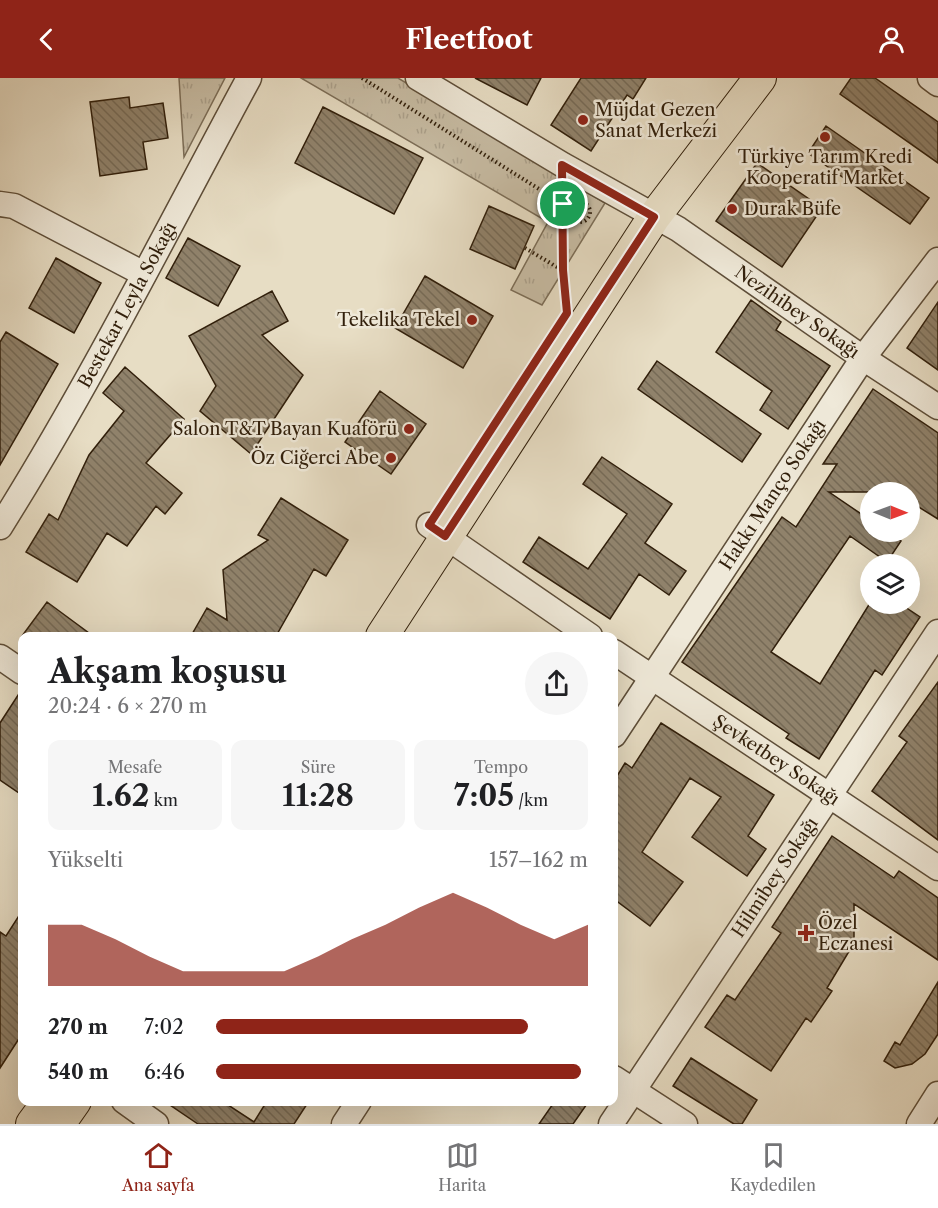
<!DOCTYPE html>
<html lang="tr">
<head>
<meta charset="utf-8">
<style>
	:root { --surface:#fff; --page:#f6f6f6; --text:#202124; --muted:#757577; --line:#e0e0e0; --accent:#8f2418 }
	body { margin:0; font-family:"Libre Caslon Text",serif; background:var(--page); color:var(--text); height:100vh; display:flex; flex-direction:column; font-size:22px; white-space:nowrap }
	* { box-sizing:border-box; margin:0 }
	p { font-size:20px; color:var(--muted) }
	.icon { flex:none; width:33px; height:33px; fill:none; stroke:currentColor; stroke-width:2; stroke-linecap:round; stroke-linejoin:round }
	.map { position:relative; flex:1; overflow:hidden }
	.sheet { position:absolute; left:18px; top:554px; width:600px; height:474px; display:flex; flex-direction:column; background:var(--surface); border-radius:12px; box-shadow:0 6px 24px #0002 }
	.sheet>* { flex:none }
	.needle { width:39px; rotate:91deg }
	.tools { position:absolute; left:860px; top:404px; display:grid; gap:12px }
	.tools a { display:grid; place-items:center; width:60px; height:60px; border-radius:50%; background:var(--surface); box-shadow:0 6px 24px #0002; font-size:30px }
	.pin { position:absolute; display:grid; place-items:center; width:51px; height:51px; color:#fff; margin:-26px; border:3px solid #fff; border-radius:50%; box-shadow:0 2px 6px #0007 }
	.round { display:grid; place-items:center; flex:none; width:63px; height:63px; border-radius:32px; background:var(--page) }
	.overview { display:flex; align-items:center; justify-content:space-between; height:102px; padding:0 30px }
	h1 { font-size:33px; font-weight:700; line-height:45px }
	.metrics { display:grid; grid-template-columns:repeat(3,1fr); gap:9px; height:102px; padding:6px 30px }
	.metrics div { display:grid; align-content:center; border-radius:12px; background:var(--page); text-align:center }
	.metrics b { font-size:30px; font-weight:700 }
	.metrics small { font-size:16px; font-weight:400 }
	.metrics p { font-size:16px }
	.chart { height:168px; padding:12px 30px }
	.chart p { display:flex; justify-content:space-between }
	.chart svg { width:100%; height:108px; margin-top:6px; fill:var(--accent); opacity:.7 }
	ul { padding:0 30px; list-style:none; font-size:20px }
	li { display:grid; grid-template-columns:96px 72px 1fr; align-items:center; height:45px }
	li i { height:15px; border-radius:8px; background:var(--accent) }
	header { display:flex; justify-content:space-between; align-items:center; height:78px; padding:0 30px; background:var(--accent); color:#fff; font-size:27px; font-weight:700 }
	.menu { display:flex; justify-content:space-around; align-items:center; height:84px; border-top:2px solid var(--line); background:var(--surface); font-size:16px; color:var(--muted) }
	.menu a { display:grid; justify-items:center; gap:3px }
	.menu .selected { color:var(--accent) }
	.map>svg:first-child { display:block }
	.park { fill:url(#park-tufts); stroke:#7c6e58; stroke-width:1.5 }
	.building { fill:url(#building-back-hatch); stroke:#311f0b; stroke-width:1.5 }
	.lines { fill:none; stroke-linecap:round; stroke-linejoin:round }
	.minor-casing { stroke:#5e4e39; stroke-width:27 }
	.major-casing { stroke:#311f0b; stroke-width:34 }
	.path { stroke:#311f0b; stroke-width:4; stroke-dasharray:1.5 3; stroke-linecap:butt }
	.minor { stroke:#efe9d9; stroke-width:24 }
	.major { stroke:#e7ddc4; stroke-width:32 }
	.route-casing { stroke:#fff; stroke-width:12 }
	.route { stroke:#8f2418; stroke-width:8 }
	.poi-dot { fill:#8f2418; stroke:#efe9d9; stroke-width:2 }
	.labels { text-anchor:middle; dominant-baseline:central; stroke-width:5; stroke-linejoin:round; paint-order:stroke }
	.poi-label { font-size:18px; fill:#311f0b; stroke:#efe9d9; text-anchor:start }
	.street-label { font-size:18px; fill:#311f0b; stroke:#efe9d9 }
</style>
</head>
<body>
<header><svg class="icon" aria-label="back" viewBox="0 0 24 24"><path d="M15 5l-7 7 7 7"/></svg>Fleetfoot<svg class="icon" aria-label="person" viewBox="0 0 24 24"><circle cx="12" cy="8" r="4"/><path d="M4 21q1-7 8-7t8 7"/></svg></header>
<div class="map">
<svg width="938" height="1046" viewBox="0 0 938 1046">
	<defs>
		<pattern id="park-tufts" width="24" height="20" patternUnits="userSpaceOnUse" patternTransform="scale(1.5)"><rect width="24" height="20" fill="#c8bda5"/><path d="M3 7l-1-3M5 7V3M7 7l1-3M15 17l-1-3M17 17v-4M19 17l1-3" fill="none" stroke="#aca28d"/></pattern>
		<pattern id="building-back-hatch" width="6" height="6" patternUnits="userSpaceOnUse" patternTransform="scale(1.5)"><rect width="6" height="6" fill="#90826b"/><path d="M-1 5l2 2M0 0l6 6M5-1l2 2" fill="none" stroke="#766a56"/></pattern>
	</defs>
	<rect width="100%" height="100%" fill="#e7ddc4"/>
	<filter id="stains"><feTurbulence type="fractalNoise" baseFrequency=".00333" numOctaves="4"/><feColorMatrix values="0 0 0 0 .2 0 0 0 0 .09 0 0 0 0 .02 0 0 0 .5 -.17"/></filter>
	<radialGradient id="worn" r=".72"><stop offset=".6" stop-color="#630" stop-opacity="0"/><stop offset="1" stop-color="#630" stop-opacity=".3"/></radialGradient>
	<path class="park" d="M179,0H225L184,79Z
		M301,0H398L605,125L542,227L511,212L548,144Z"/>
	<path class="building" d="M475,0H541L527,27Z
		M581,0H646L633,21L627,17L591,73L551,47Z
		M851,0H875L938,44V85L840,16Z
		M129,19L130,30L163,25L168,60L143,64L147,91L100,98L90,24Z
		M323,29L423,80L394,136L295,85Z
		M826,48L929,120L910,146L808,75Z
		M757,85L822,130L782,189L716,143Z
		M489,128L534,148L515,191L470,171Z
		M188,160L240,188L218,228L166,200Z
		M56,180L101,205L74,255L29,230Z
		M425,198L493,238L463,290L395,250Z
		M272,213L288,243L262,257L303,297L251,376L200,333L216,308L189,258Z
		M751,222L781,244L776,252L830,288L788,351L760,332L772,313L716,274Z
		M938,224V292L907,270Z
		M6,254L58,286L0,387V264Z
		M657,283L761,356L742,384L638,311Z
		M125,289L184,341L146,385L182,415L165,436L156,428L127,468L107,455L77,504L26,474L49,436L58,442L89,377L124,333L103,315Z
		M873,311L938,355V441L909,423V414H829L870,442V453H886L901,463L887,484L850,458L771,574L820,606L870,525H899L920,539L882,597L875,592L819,681L786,660L789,656L682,584L782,439L796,449L837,386H823Z
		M380,313L426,346L391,396L345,364Z
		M602,379L672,426L645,465L686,493L669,517L639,496L610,541L523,484L539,459L588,491L627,436L583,406Z
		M281,420L348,462L326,498L314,491L276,558H191L207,530L227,542L223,492L268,462L258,457Z
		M47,524L93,558H22Z
		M938,604V762L872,713L907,664L899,658Z
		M22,611V717L0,702V645Z
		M661,645L774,717L748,758L766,771L747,798L692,759L721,719L690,700L642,774L683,804L650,848L614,821V703L625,685L632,690Z
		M832,758L894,800L899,793L938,820V882L854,826V865L827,910L832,913L811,944L806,940L771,993L705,949L727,917L735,922L781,855L772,849Z
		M22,833V956L0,990V854L6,858Z
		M938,904V956L925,976L912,986L895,990L884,983L895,964L900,967Z
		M691,980L757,1022L742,1046H734L673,1008Z
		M164,1023H222L254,1044L267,1023H309L294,1046H198Z
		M555,1023H589L573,1046H539Z"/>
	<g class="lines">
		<defs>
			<g id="minor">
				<path id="s1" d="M418,0L563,87L678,151L863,280L938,329"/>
				<path d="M930,0L938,6"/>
				<path d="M0,126L14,128L144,196"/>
				<path d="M429,447L590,558"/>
				<path id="s2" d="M0,449C91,304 168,150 249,0"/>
				<path id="s3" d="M614,574L938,790"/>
				<path d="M0,579L22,594"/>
				<path id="s4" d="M614,657L863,280L938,182"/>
				<path d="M614,1000L685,1046"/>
				<path d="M124,1023L156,1046"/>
				<path d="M344,1046L359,1023"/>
				<path id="s5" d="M611,1046L938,554"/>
				<path d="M919,1046L938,1016"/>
			</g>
			<path id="major" d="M382,558L654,139L760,0
				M32,1046L49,1023
				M59,1046L75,1023"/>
		</defs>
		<use href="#minor" class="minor-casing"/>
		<use href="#major" class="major-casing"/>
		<path class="path" d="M362,0L563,126
			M563,113V193L566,225
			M570 134a10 10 0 1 1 20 0a10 10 0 1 1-20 0Z
			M525,170L562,192"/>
		<use href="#minor" class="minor"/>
		<use href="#major" class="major"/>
	</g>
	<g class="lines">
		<defs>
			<path id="route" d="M562,87L654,139L445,458L429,447L567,235L563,192Z"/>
		</defs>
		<use href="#route" class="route-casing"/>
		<use href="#route" class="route"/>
	</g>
	<g class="poi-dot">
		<circle cx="583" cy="42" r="6"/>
		<circle cx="825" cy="59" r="6"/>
		<circle cx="732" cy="131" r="6"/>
		<circle cx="472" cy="242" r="6"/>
		<circle cx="409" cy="351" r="6"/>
		<circle cx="391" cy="380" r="6"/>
		<path d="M803 846h6v6h6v6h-6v6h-6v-6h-6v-6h6z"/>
	</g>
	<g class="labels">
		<g class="poi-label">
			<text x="595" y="32">Müjdat Gezen<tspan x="595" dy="21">Sanat Merkezi</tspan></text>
			<text x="825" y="79" text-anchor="middle">Türkiye Tarım Kredi<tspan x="825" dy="21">Kooperatif Market</tspan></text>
			<text x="744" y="131">Durak Büfe</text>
			<text x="460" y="242" text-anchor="end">Tekelika Tekel</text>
			<text x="397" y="351" text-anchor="end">Salon T&amp;T Bayan Kuaförü</text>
			<text x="379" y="380" text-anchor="end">Öz Ciğerci Abe</text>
			<text x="818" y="845">Özel<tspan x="818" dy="21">Eczanesi</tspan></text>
		</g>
		<g class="street-label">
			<text stroke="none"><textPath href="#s2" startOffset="256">Bestekar Leyla Sokağı</textPath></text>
			<text stroke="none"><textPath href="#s1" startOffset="446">Nezihibey Sokağı</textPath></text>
			<text stroke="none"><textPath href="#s4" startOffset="288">Hakkı Manço Sokağı</textPath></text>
			<text stroke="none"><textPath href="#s3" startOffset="195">Şevketbey Sokağı</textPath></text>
			<text stroke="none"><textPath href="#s5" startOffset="296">Hilmibey Sokağı</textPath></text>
		</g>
	</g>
	<rect width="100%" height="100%" filter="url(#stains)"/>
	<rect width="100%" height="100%" fill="url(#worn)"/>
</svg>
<div class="tools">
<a><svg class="needle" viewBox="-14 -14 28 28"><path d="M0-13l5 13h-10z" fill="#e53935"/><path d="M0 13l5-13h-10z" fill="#757577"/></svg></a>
<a><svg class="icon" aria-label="layers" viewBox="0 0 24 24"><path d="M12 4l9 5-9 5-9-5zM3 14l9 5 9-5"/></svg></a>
</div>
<div class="pin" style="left:563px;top:126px;background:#1e9e55"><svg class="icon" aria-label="arrive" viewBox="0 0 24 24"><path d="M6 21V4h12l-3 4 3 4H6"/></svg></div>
<section class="sheet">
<div class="overview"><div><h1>Akşam koşusu</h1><p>20:24 · 6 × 270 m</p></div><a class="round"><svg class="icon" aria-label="share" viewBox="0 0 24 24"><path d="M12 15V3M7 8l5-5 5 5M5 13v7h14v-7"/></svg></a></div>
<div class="metrics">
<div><p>Mesafe</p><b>1.62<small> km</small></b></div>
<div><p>Süre</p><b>11:28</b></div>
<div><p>Tempo</p><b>7:05<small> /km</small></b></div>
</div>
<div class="chart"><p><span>Yükselti</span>157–162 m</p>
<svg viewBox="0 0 160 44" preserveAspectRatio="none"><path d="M0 44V19L10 19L20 25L30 32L40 38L50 38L60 38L70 38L80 32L90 25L100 19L110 12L120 6L130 12L140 19L150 25L160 19V44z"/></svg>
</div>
<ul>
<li><b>270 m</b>7:02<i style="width:84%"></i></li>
<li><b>540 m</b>6:46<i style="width:98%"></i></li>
</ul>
</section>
</div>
<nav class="menu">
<a class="selected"><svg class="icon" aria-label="home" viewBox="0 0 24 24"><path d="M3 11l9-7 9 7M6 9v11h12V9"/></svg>Ana sayfa</a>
<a><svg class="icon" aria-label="map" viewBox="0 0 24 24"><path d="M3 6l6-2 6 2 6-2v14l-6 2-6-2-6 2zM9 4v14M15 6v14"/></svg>Harita</a>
<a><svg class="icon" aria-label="saved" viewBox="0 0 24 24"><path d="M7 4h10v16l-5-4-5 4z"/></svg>Kaydedilen</a>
</nav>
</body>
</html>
